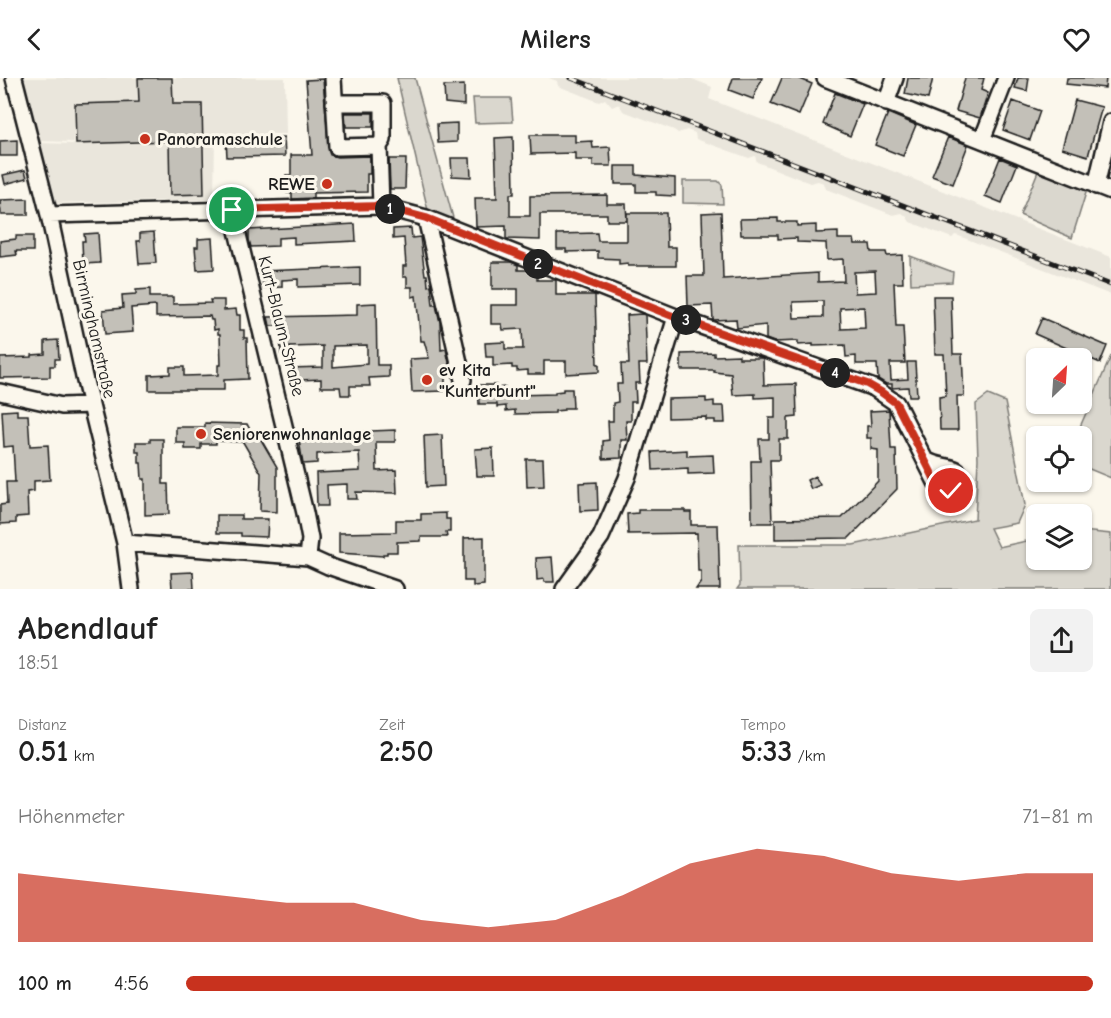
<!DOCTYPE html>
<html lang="de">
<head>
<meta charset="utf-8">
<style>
	:root { --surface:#fff; --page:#f2f2f2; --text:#222; --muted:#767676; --accent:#c8321e }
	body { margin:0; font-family:"Comic Neue",sans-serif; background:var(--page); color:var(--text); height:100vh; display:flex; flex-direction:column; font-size:22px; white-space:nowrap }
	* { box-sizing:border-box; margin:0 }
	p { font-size:20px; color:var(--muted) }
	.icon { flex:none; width:33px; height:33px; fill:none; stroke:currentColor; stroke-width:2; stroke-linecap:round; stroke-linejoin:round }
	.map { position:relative; height:511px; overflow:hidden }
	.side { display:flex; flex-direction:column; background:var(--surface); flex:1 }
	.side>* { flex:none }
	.needle { width:39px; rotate:25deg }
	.controls { position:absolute; left:1026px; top:270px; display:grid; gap:12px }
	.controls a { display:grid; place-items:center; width:66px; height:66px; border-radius:9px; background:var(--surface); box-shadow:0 2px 4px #0004; font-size:30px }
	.pin { position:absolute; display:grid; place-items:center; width:51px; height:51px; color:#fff; margin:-26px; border:3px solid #fff; border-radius:50%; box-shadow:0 2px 6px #0007 }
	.km { position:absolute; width:30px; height:30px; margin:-15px; border-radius:50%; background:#222; color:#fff; font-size:16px; line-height:30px; text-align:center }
	.round { display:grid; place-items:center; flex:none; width:63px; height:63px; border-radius:9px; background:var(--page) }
	.headline { display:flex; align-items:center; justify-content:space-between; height:102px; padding:0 18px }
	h1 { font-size:33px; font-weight:700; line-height:45px }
	.figures { display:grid; grid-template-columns:repeat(3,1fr); gap:9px; height:102px; padding:6px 18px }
	.figures div { display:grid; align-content:center }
	.figures b { font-size:30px; font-weight:700 }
	.figures small { font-size:16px; font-weight:400 }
	.figures p { font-size:16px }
	.chart { height:168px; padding:12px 18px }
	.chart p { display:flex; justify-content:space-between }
	.chart svg { width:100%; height:108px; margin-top:6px; fill:var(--accent); opacity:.7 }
	ul { padding:0 18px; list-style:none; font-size:20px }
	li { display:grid; grid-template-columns:96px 72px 1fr; align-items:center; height:45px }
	li i { height:15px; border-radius:8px; background:var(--accent) }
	header { display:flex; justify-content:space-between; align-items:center; height:78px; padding:0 18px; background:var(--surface); font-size:27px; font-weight:700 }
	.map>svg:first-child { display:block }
	.built { fill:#eae6dc }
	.green { fill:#dad7ce; stroke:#7b7a75; stroke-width:1.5 }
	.building { fill:#c3c0b8; stroke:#1c1c1c; stroke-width:1.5; fill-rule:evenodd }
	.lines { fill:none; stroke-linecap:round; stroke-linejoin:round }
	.minor-casing { stroke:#1c1c1c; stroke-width:20 }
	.minor { stroke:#fbf7ec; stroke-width:15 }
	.rail-casing { stroke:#1c1c1c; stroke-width:5 }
	.rail { stroke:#fbf7ec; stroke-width:3; stroke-dasharray:9; stroke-linecap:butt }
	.route-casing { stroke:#fff; stroke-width:12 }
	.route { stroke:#c8321e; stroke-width:8 }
	.poi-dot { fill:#c8321e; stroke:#fbf7ec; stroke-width:2 }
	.labels { text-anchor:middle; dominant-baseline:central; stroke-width:6; stroke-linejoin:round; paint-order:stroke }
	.poi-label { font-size:18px; font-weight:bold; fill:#1c1c1c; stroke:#fbf7ec; text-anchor:start }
	.street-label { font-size:18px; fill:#1c1c1c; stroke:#fbf7ec }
</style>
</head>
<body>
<header><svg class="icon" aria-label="back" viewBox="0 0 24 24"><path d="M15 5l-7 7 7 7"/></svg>Milers<svg class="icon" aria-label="heart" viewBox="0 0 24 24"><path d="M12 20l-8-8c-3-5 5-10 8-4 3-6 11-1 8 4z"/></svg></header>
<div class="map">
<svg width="1111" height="511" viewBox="0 0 1111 511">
	<rect width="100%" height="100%" fill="#fbf7ec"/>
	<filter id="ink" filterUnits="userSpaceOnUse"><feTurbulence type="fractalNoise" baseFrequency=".0167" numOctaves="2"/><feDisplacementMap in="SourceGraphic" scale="12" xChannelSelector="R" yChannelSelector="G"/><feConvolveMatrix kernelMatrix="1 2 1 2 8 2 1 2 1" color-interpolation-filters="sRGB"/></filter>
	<g filter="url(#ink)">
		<path class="built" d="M21,0H285L286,56L215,58L214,122L53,125L36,65L76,66L75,31L74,64L36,63Z
			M549,0H690L712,9L709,21L1111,179V217L959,158L955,157L952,160L910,144L907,139L902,135L893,137L826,111L824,105L818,103L810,105L757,84L755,78L749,80L696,61L695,55L687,52L678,55L674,52L623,33L619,26L612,29L605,21L599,24L558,8L557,3Z"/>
		<path class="green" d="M397,0H415L455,147L429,137Z
			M473,20H511L513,44L475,45Z
			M1041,86L1089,105L1072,160L1020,137Z
			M683,103H718L722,107L723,126L683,125Z
			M910,178L953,194L952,204L911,206Z
			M1111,278V400L1082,388V358H1076Z
			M988,317L1005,324L1025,427L1017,445L990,450L999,469L1036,461V482H1082V453L1111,456V511H737L740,507L739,467H853L975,441L978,381L976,326Z"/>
		<path class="building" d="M138,0H172L173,26H202L204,116L170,117L169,63L76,66L75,26L139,24Z
			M733,0H762L753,21L729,12Z
			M782,0H798L812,6L799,37L771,26Z
			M908,0H933L928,21L905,16Z
			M965,0H984L981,12L988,15L980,40L956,33Z
			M1018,0H1029L1027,13L1015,10Z
			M1067,0H1106L1105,10L1066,6Z
			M323,1L329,74L330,77L337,79L370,78V96H367V114L313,115V120L292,121V115H287L286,97H291V77H312L306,2Z
			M464,7V27L445,25L444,8Z
			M835,15L863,26L850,58L823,46Z
			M1075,22L1102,29L1088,78L1062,70Z
			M1013,23L1040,33L1030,62L1003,52Z
			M345,35H373V49H346Z
			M888,35L916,47L903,78L875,67Z
			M457,45V64L438,65L437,46Z
			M530,57H575V64L592,63L593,70L610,69L611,88H593V82H575V75L531,76Z
			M284,59L285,78L227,79L226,61Z
			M513,59L514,116H510V138H530V118L607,117V126H626L627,143H607V136H540V162L506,161V148L476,149L475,120H497L495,60Z
			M948,59L968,67L953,106L932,98Z
			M17,62V78H0V63Z
			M451,80H470L471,99L452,98Z
			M1000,80L1017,87L1002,125L985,118Z
			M389,81H406L405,111H390Z
			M615,88H636V97L675,100V118L656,117V114H636V106H615Z
			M25,92L27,100L5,106L3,97Z
			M28,121V137H1L0,122Z
			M721,134L723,201L818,195V204L844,203L843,181L827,182L826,165L797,164V160L778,161V157H741L740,141L778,140V144H797V148L816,147V155L838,154V161H854L855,166H870L871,174H886L887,178L902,177L903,205H894L896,249H903L905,285H890L891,302L908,301L907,284H915L917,318H909L908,309L892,310V306H886L878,301L877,286H856V278L846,279L845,267L813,268V266L798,267V263L774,264L766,261V247L737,250L736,241L713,242L712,227L688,228L687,198H704L702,135ZM875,193L876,214L855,215L854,194ZM823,223V239L794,240L793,224ZM864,229L865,250L841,251L840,230Z
			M627,135H666L667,169H676V188H628V185L619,186V181L598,180V173L566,174V171H557V156L597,155L598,163H627Z
			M355,146L356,163L294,166V159L278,160V168L251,169L249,162V152Z
			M411,150L412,160L420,159L425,197H427L428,208L431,207L433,227H436L440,244L441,272L446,271L450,289L445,291V313L412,314L410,281L429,280L424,263H421L416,218L412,219V209H407V199H403V188H406L404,160L393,161V151Z
			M154,154L156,185L139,186L137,163H140V155Z
			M98,155L100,185L83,186L82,163H85L84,156Z
			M16,158H33V173H16L17,177L0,179V163L16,161Z
			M212,160L214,191L197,192L195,169H198V161Z
			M492,184H511L518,187V192H531L537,194V202H556V217H595L597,286H599V294L566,296V283H544V296H528V292L517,293V290H512V287L493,288V279H486L485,265L505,264V271H523L522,251L503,252L502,246H491V227H518V211H492Z
			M360,189V207L298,209V201L282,202V209L263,210L262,193Z
			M150,211V219H173V226L211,225L210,222H224V232L236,231L237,237H240V252H244V260H247L248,301L224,302V312H149V297L170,296V289H184V298L218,297V287H221L220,256H218V251L214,252L213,242H211L210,238L156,239V228L131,230L133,254L105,256L103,232L123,230L122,217L136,216V212Z
			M933,218H951L953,276H962L964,318H957L958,352H940L939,319L946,318L944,276H935Z
			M376,225L377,287H389V299L369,300L370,308H350V317H341L340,309H321V301L301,302V307L290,308V290L323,289V268L290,269V276H281L280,248H270L268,239L357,237V226ZM367,267V286L333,289V268Z
			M642,236L645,237L647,286H639L640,305H635L636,324H631V343H626L627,362H621V380L603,381V363L609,362L608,343H613V325L618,324L617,306H622L621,286H629L627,237Z
			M1042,240L1107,268L1100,285L1035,256Z
			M58,262L59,281H55V288H50V299L0,300V280L32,279V277L45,276V263Z
			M714,275V278L739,277V280H763L764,307L796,306L797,339L788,340V361H779V382H770L772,445H752L751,383H760L759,361H769V340H775V319L755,320V316L733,317L731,296L714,294V292H681V276Z
			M478,307H496V310L505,309V314L514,313V317L555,316V314L563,313V311H572L573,330H564V332L555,333V335L515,336V332L506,333V328L497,329V326H479Z
			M706,320V324L714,323V328H724L725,345H715V342H706V339L668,340V321Z
			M17,332V337H28L30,368L48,367L50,402L34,403V413L27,414L28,438L16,439V445L0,446V427L7,426L6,404H15L13,368L4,369L2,333Z
			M889,332L891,371H896L897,411L849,460L775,461V441L842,440L878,403V372L871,371V360H867V348H871L870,333Z
			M205,345L247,346L252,355L256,353L277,389V434L260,433L261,395L243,364L216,363V366H201V371H185V365H176V349H205Z
			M395,352V364H376L377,393L396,392L397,415L356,414L357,421H347V406L327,407L328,428H317L316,395L360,393L359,374L317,376V385L303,386L298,356Z
			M442,357L444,408L426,409L424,358Z
			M150,361H163V406H168L169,436L145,437V401H142L141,385H139V374H136V364H150Z
			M493,370L494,398H477L475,371Z
			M687,372V378L713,377L714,395L688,396V390L653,392L652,374Z
			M526,381H543L544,408L527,409Z
			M815,398L820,407L811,411L807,402Z
			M597,404L598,432L580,433L579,405Z
			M638,432H685V434H691V447H718L720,511H696L701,504V493H698L697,455L628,456L627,436L638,435Z
			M446,435V441H450V454H446L447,459H421V463L397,464V474H387V476H383V478L339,475V455L396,454V442H421V436Z
			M217,437H241V441H268L267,459L241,458V455H217Z
			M484,459V507L473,508V503H464V460Z
			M552,479L554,504H544V501L537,502L536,480Z
			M193,494L194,511H172L171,495Z"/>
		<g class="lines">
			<defs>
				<path id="minor" d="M14,0L49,137L84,299L125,465L131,511
					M333,0L337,69L379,68L381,128
					M825,0L1111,113
					M334,25H383V62L379,68
					M886,25L895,0
					M982,62L1006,0
					M1096,108L1111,44
					M232,132L305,435L310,461L308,479
					M49,137L381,128L426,140L676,239L874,310L896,325L936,404L944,413H951L959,408L961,401L957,392C946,387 936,389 926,382
					M426,140L463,302
					M0,314L62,328L91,327
					M125,465L308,479L328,488L395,511
					M564,511L601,459L627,400L676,239"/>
			</defs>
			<use href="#minor" class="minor-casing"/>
			<use href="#minor" class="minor"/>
			<defs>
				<path id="rail" d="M571,0L1111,207"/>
			</defs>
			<use href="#rail" class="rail-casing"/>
			<use href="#rail" class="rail"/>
		</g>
	</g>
	<g class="lines" filter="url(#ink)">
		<defs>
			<path id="route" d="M232,132L381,128L426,140L675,239L867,306L881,314L896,325L936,404L944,413H951"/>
		</defs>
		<use href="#route" class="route-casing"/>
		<use href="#route" class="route"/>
	</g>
	<g class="poi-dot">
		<circle cx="145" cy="61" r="6"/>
		<circle cx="327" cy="106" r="6"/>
		<circle cx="427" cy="302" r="6"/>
		<circle cx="201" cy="356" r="6"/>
	</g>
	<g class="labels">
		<g class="poi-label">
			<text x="157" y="61">Panoramaschule</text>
			<text x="315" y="106" text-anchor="end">REWE</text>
			<text x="439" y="292">ev Kita<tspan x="439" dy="21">"Kunterbunt"</tspan></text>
			<text x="213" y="356">Seniorenwohnanlage</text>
		</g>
		<g class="street-label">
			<text transform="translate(281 248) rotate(76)">Kurt-Blaum-Straße</text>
			<text transform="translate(94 251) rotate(77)">Birminghamstraße</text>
		</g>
	</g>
</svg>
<div class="controls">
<a><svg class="needle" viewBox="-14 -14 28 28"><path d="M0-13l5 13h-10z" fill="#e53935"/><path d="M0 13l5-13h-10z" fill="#767676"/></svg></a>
<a><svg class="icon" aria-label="locate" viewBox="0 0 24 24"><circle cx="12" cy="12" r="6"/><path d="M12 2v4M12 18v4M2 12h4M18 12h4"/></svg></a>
<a><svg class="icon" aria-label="layers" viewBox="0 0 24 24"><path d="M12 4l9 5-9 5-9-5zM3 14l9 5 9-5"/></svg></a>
</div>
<div class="pin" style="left:232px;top:132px;background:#1e9e55"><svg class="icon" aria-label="arrive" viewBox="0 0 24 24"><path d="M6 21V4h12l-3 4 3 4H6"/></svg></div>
<div class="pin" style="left:951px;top:413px;background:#d93025"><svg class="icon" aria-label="check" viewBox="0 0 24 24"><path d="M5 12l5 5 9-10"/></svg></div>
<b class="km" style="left:390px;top:131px">1</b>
<b class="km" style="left:538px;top:186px">2</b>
<b class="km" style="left:686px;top:242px">3</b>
<b class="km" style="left:835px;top:295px">4</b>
</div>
<section class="side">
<div class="headline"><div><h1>Abendlauf</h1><p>18:51</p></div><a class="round"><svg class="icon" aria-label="share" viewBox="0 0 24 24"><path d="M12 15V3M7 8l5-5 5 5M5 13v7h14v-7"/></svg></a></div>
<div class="figures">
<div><p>Distanz</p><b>0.51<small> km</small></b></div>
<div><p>Zeit</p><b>2:50</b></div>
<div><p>Tempo</p><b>5:33<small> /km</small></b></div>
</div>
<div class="chart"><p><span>Höhenmeter</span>71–81 m</p>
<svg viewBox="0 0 160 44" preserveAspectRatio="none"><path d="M0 44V16L10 19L20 22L30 25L40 28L50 28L60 35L70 38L80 35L90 25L100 12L110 6L120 9L130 16L140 19L150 16L160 16V44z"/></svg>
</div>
<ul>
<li><b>100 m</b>4:56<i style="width:100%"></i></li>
</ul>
</section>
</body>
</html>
